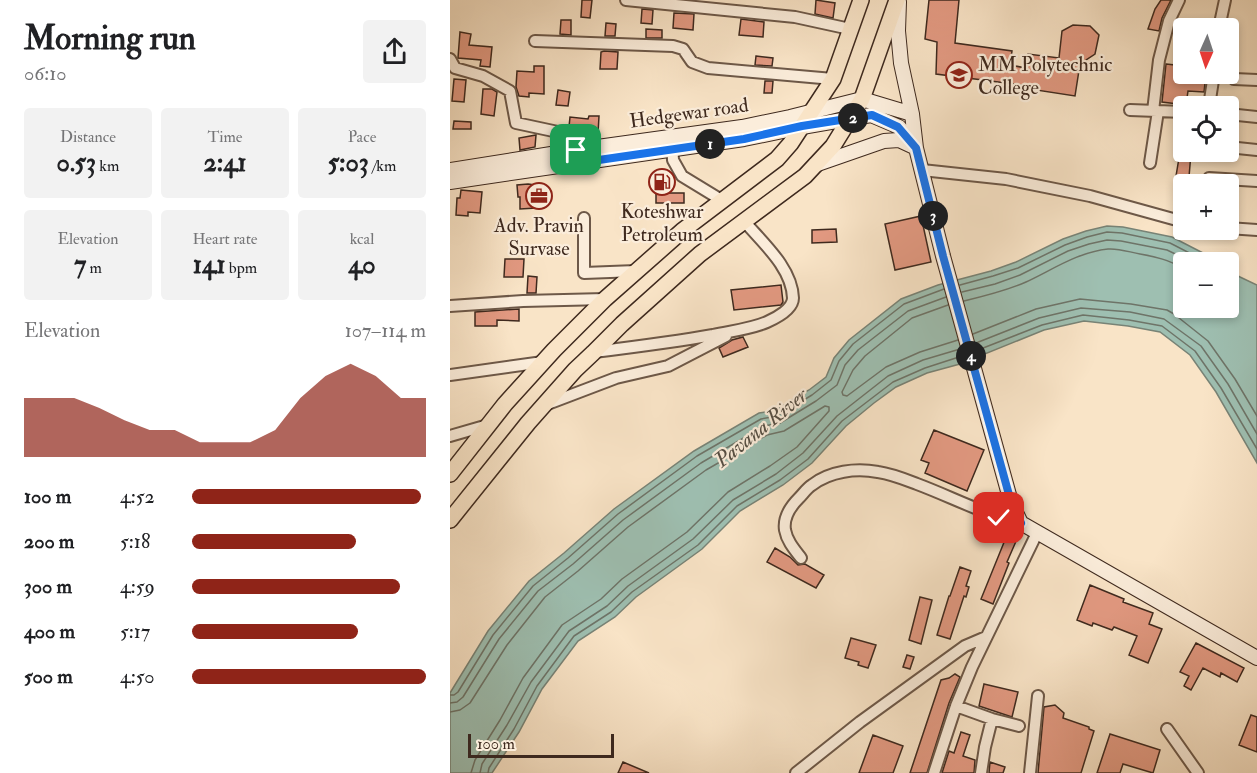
<!DOCTYPE html>
<html lang="en">
<head>
<meta charset="utf-8">
<style>
	:root { --surface:#fff; --page:#f2f2f2; --text:#202124; --muted:#757577; --accent:#8f2418 }
	body { margin:0; font-family:"IM FELL Double Pica",serif; background:var(--page); color:var(--text); height:100vh; display:flex; flex-direction:column; font-size:22px; white-space:nowrap }
	* { box-sizing:border-box; margin:0 }
	p { font-size:20px; color:var(--muted) }
	.icon { flex:none; width:33px; height:33px; fill:none; stroke:currentColor; stroke-width:2; stroke-linecap:round; stroke-linejoin:round }
	.map { position:relative; flex:1; overflow:hidden }
	.sheet { display:flex; flex-direction:column; background:var(--surface); width:450px }
	.sheet>* { flex:none }
	.needle { width:39px; rotate:183deg }
	.tools { position:absolute; left:723px; top:18px; display:grid; gap:12px }
	.tools a { display:grid; place-items:center; width:66px; height:66px; border-radius:6px; background:var(--surface); box-shadow:0 3px 9px #0003; font-size:30px }
	.scale { position:absolute; left:18px; bottom:15px; width:146px; box-sizing:border-box; padding-left:6px; border:3px solid #3e291e; border-top:0; font-size:16px; line-height:21px; white-space:nowrap; color:#3e291e; -webkit-text-stroke:4px #fbeddb; paint-order:stroke }
	.pin { position:absolute; display:grid; place-items:center; width:51px; height:51px; color:#fff; margin:-26px; border-radius:12px; box-shadow:0 3px 9px #0006 }
	.km { position:absolute; width:30px; height:30px; margin:-15px; border-radius:50%; background:#222; color:#fff; font-size:16px; line-height:30px; text-align:center }
	.round { display:grid; place-items:center; flex:none; width:63px; height:63px; border-radius:6px; background:var(--page) }
	.summary { display:flex; align-items:center; justify-content:space-between; height:102px; padding:0 24px }
	h1 { font-size:33px; font-weight:800; line-height:45px }
	.stats { display:grid; grid-template-columns:repeat(3,1fr); gap:9px; height:102px; padding:6px 24px }
	.stats div { display:grid; align-content:center; border-radius:6px; background:var(--page); text-align:center }
	.stats b { font-size:26px; font-weight:800 }
	.stats small { font-size:16px; font-weight:400 }
	.stats p { font-size:16px }
	.chart { height:168px; padding:12px 24px }
	.chart p { display:flex; justify-content:space-between }
	.chart svg { width:100%; height:108px; margin-top:6px; fill:var(--accent); opacity:.7 }
	ul { padding:0 24px; list-style:none; font-size:20px }
	li { display:grid; grid-template-columns:96px 72px 1fr; align-items:center; height:45px }
	li i { height:15px; border-radius:8px; background:var(--accent) }
	main { display:flex; flex:1; min-height:0 }
	.map>svg:first-child { display:block }
	.water { fill:#9ebfb1; stroke:#788376; stroke-width:1.5 }
	.lines { fill:none; stroke-linecap:round; stroke-linejoin:round }
	.shore { stroke:#6e7468; stroke-width:1.5 }
	.building { fill:#e29981; stroke:#3e291e; stroke-width:1.5 }
	.street-casing { stroke:#6d5848; stroke-width:14 }
	.secondary-casing { stroke:#3e291e; stroke-width:16 }
	.primary-casing { stroke:#3e291e; stroke-width:18 }
	.street { stroke:#fbeddb; stroke-width:10 }
	.secondary { stroke:#fbeddb; stroke-width:14 }
	.primary { stroke:#f9e4c7; stroke-width:15 }
	.route-casing { stroke:#fff; stroke-width:12 }
	.route { stroke:#1a73e8; stroke-width:8 }
	.labels { text-anchor:middle; dominant-baseline:central; stroke-width:4.5; stroke-linejoin:round; paint-order:stroke }
	.poi-label { font-size:20px; fill:#3e291e; stroke:#fbeddb }
	.street-label { font-size:20px; fill:#3e291e; stroke:#fbeddb }
	.water-label { font-size:21px; font-style:italic; fill:#564e43; stroke:#fbeddb }
</style>
</head>
<body>
<main>
<section class="sheet">
<div class="summary"><div><h1>Morning run</h1><p>06:10</p></div><a class="round"><svg class="icon" aria-label="share" viewBox="0 0 24 24"><path d="M12 15V3M7 8l5-5 5 5M5 13v7h14v-7"/></svg></a></div>
<div class="stats">
<div><p>Distance</p><b>0.53<small> km</small></b></div>
<div><p>Time</p><b>2:41</b></div>
<div><p>Pace</p><b>5:03<small> /km</small></b></div>
</div>
<div class="stats">
<div><p>Elevation</p><b>7<small> m</small></b></div>
<div><p>Heart rate</p><b>141<small> bpm</small></b></div>
<div><p>kcal</p><b>40</b></div>
</div>
<div class="chart"><p><span>Elevation</span>107–114 m</p>
<svg viewBox="0 0 160 44" preserveAspectRatio="none"><path d="M0 44V20L10 20L20 20L30 24L40 29L50 33L60 33L70 38L80 38L90 38L100 33L110 20L120 11L130 6L140 11L150 20L160 20V44z"/></svg>
</div>
<ul>
<li><b>100 m</b>4:52<i style="width:98%"></i></li>
<li><b>200 m</b>5:18<i style="width:70%"></i></li>
<li><b>300 m</b>4:59<i style="width:89%"></i></li>
<li><b>400 m</b>5:17<i style="width:71%"></i></li>
<li><b>500 m</b>4:50<i style="width:100%"></i></li>
</ul>
</section>
<div class="map">
<svg width="807" height="773" viewBox="0 0 807 773">
	<rect width="100%" height="100%" fill="#f9e4c7"/>
	<filter id="stains"><feTurbulence type="fractalNoise" baseFrequency=".00333" numOctaves="4"/><feColorMatrix values="0 0 0 0 .2 0 0 0 0 .09 0 0 0 0 .02 0 0 0 .5 -.17"/></filter>
	<radialGradient id="worn" r=".72"><stop offset=".6" stop-color="#630" stop-opacity="0"/><stop offset="1" stop-color="#630" stop-opacity=".3"/></radialGradient>
	<path class="water" d="M657,226L673,227L722,237L753,253L768,262H734V308H778L779,269L790,277L807,285V463L766,392L740,355L710,332L678,326L634,321L594,330L510,364L477,373L446,387L424,403L396,426L362,463L333,485L290,511L252,549L186,597L165,617L128,641L92,689L69,732L42,773H0V693L38,631L79,581L114,553L164,509L244,451L309,413L324,411L359,390L376,377L384,358L399,340L451,299L488,285L541,271L566,262L613,239L636,231Z"/>
	<g class="lines">
		<path class="shore" d="M510,285L543,276L568,268L615,245L637,237L657,232L672,233L720,243L757,262
			M512,292L545,284L570,275L618,251L639,244L657,240L671,241L717,250L742,262
			M514,301C535,296 556,291 576,282C602,270 628,252 658,249C668,248 679,252 690,254C708,257 717,260 734,268
			M498,305L462,318L415,356L403,370L392,392L393,395L397,396L436,367L470,352L508,340
			M523,334L586,309L630,299L681,304L717,310L724,314L758,341L785,379L807,416
			M526,343L589,318L631,308L680,312L714,319L751,346L778,384L807,434
			M528,350L592,325L633,315L679,320L712,326L745,351L771,388L807,449
			M0,695H4L8,692L43,635L83,586L118,558L168,514L247,456L311,419L327,416L362,395L381,380L389,361L403,344L454,304L494,289
			M0,703L7,702L13,697L49,639L88,591L123,564L173,520L251,463L314,426L330,423L366,401L387,385L395,365L408,350L458,311L496,297
			M0,712L10,710L20,703L57,645L95,597L128,571L178,527L256,470L317,435L334,431L375,406L379,407V411L347,447L320,466L278,492L237,532L172,579L151,599L112,625L73,678L50,720L25,760L21,773
			M30,773L32,764L57,725L81,682L119,631L157,606L178,586L243,539L283,500L326,474L353,453L387,416L438,376L473,360L510,349
			M38,773L39,768L64,729L87,686L124,636L161,612L182,592L248,545L287,506L330,480L358,459L392,421L443,382L475,368L512,356"/>
	</g>
	<path class="building" d="M132,0H142L140,18L131,17Z
		M366,0L385,3L383,18L365,14Z
		M479,0H509L505,43L562,51L560,65L576,68L578,54L609,58L612,31L623,25L640,26L649,35L645,54L630,64L625,96L586,90L587,87L486,74L487,42L475,39Z
		M711,0H721L712,18L709,31L698,29L705,9Z
		M192,9L203,10L202,24L191,23Z
		M224,13L244,14L243,30L223,28Z
		M291,19L314,22L313,37L289,35Z
		M111,20H121V35L110,34Z
		M156,23L166,24L165,36H155Z
		M196,29L212,30V38H196Z
		M10,32L21,34L19,45L42,47L40,67L30,66L31,60L8,58Z
		M154,51L168,52L167,69H150L151,52Z
		M306,56L323,58L322,66L305,65Z
		M716,64L734,66V74H756L754,92L738,91L736,105L712,102Z
		M84,66H94V94L79,93V97L69,96L66,87L67,71L84,72Z
		M4,79L16,80L14,102L2,101Z
		M315,81H323L322,93H314Z
		M33,89H42L47,92L44,116L31,114Z
		M108,90L120,92L118,106L106,105Z
		M139,116H149L148,134L128,131L124,128L119,127L120,117L138,119Z
		M4,121L21,122V129H3Z
		M86,135L85,147L70,150L69,138Z
		M730,152L741,153L739,177L726,176Z
		M206,171H218V193H234V203H206Z
		M78,184L85,185L86,208L70,209V197H68L67,185Z
		M11,190L32,192L30,213L18,212V216L6,215L7,198H10Z
		M471,216L481,262L445,270L435,224Z
		M386,229L387,242L362,243V230Z
		M55,259H74L73,277H54Z
		M78,276L87,277L86,293H77Z
		M331,285L333,302L331,305L284,310L281,290Z
		M69,309V321L47,320V326H25V312Z
		M293,337L298,347L273,357L269,348L282,340Z
		M484,430L534,450L517,491L475,473L479,463L471,460Z
		M557,535L567,539L557,562L559,563L543,604L531,599Z
		M325,548L340,557L348,565L355,564L374,575L366,588L317,562Z
		M510,567L521,571L516,586L519,587L516,597L514,596L500,639L487,635L499,596H500Z
		M640,585L674,599L673,602L703,613L699,624L712,629L698,663L679,655L687,636L664,627L662,630L643,623L642,626L627,620Z
		M470,597L482,600L471,644L459,640Z
		M401,638L426,645L418,668L408,665L409,662L395,658Z
		M746,643L794,668L787,682L771,673L770,677L753,668L741,690L734,686L739,676L730,672Z
		M457,655L464,657L460,669L453,667Z
		M505,674L510,677L499,703L477,773H460L491,680L499,678Z
		M534,684L568,692L562,717L529,706Z
		M605,705L614,713L613,718L639,727V729L644,731L631,773H588L594,707Z
		M801,715L807,717V752L789,745Z
		M511,732L520,735L513,756L525,760L524,773H492L499,751L504,753Z
		M660,734L710,750L703,773L673,764L670,773H647Z
		M423,735L453,746L443,773H409Z
		M173,762L199,773H168Z
		M540,762L555,767L553,773H539Z"/>
	<g class="lines">
		<defs>
			<path id="street" d="M176,0L345,17L400,29
				M769,28L775,0
				M85,41L223,46L233,49L242,62L258,68L383,79
				M0,59L5,68L33,76L60,91L66,123L122,135L127,156
				M784,79L807,80
				M759,106L764,74
				M680,110L734,112
				M703,111L709,60L719,21L729,0
				M778,114L807,117
				M222,143L223,160L232,176L273,201
				M778,147L807,150
				M700,163L708,111
				M472,170L556,179L640,196L734,222
				M759,178L807,181
				M134,218V273L186,271
				M778,228L807,230
				M0,306L73,301L155,299
				M144,352C184,347 224,342 263,335C281,331 301,329 317,322C326,318 343,309 343,298C342,268 313,243 294,221
				M0,375L93,362
				M95,405L166,378L218,366L276,336
				M0,436L38,425
				M351,558C344,549 337,541 335,530C333,517 340,507 349,498C353,494 357,488 362,485C380,471 406,468 428,472C442,474 454,479 467,484C502,497 535,515 571,523
				M506,706L542,719L569,726
				M717,729L748,773
				M346,773L410,722L515,646L536,637
				M484,773L506,706L522,667L587,533
				M531,773L535,747L542,719
				M580,773L588,696"/>
			<path id="secondary" d="M449,2L448,31L451,63L462,114L466,148L493,256L561,502L571,523L807,658
				M365,165L434,141L449,140L464,147
				M0,170L126,150L292,127L340,117L412,99L462,114
				M0,182L294,139L352,127L421,115L449,127L466,148"/>
			<path id="primary" d="M0,474L55,404L104,350L155,299L232,231L327,159L341,143L383,79L411,0
				M0,520L78,423L125,370L143,353L172,324L250,254L355,176L383,146L412,99L447,0"/>
		</defs>
		<use href="#street" class="street-casing"/>
		<use href="#secondary" class="secondary-casing"/>
		<use href="#primary" class="primary-casing"/>
		<use href="#street" class="street"/>
		<use href="#secondary" class="secondary"/>
		<use href="#primary" class="primary"/>
	</g>
	<g class="lines">
		<defs>
			<path id="route" d="M126,150L128,163L294,139L352,126L422,115L448,127L466,148L493,256L561,502L571,523L549,518"/>
		</defs>
		<use href="#route" class="route-casing"/>
		<use href="#route" class="route"/>
	</g>
	<defs>
		<symbol id="university-ring" viewBox="-11 -11 22 22"><circle r="9.5" fill="#fbeddb" stroke="#8f2418" stroke-width="1.5"/><path d="M0-5L7-2L0 1L-7-2ZM-4 1L0 2.5L4 1V4Q0 6-4 4Z" fill="#8f2418"/></symbol>
		<symbol id="fuel-ring" viewBox="-11 -11 22 22"><circle r="9.5" fill="#fbeddb" stroke="#8f2418" stroke-width="1.5"/><path d="M-5.5-6h7V0h2V4h1.3V-2.5L3-4.5l.8-.8L6-3V5H2.5V1h-1V6h-7ZM-4.2-4.7v3.2H.2V-4.7Z" fill="#8f2418"/></symbol>
		<symbol id="office-ring" viewBox="-11 -11 22 22"><circle r="9.5" fill="#fbeddb" stroke="#8f2418" stroke-width="1.5"/><path d="M-6-3h4V-5.5h4V-3h4V5H-6ZM-1-4.5V-3h2v-1.5ZM-6 0V1H6V0Z" fill="#8f2418"/></symbol>
	</defs>
	<g fill-rule="evenodd">
		<use href="#university-ring" x="494" y="60" width="30" height="30"/>
		<use href="#fuel-ring" x="197" y="167" width="30" height="30"/>
		<use href="#office-ring" x="74" y="181" width="30" height="30"/>
	</g>
	<g class="labels">
		<g class="poi-label">
			<text x="528" y="64" text-anchor="start">MM Polytechnic<tspan x="528" dy="23">College</tspan></text>
			<text x="212" y="211">Koteshwar<tspan x="212" dy="23">Petroleum</tspan></text>
			<text x="89" y="225">Adv. Pravin<tspan x="89" dy="23">Survase</tspan></text>
		</g>
		<g class="street-label">
			<text transform="translate(239 113) rotate(-8)">Hedgewar road</text>
		</g>
		<g class="water-label">
			<text transform="translate(311 428) rotate(-39)">Pavana River</text>
		</g>
	</g>
	<rect width="100%" height="100%" filter="url(#stains)"/>
	<rect width="100%" height="100%" fill="url(#worn)"/>
</svg>
<div class="tools">
<a><svg class="needle" viewBox="-14 -14 28 28"><path d="M0-13l5 13h-10z" fill="#e53935"/><path d="M0 13l5-13h-10z" fill="#757577"/></svg></a>
<a><svg class="icon" aria-label="locate" viewBox="0 0 24 24"><circle cx="12" cy="12" r="6"/><path d="M12 2v4M12 18v4M2 12h4M18 12h4"/></svg></a>
<a>+</a>
<a>−</a>
</div>
<div class="scale">100 m</div>
<div class="pin" style="left:126px;top:150px;background:#1e9e55"><svg class="icon" aria-label="arrive" viewBox="0 0 24 24"><path d="M6 21V4h12l-3 4 3 4H6"/></svg></div>
<div class="pin" style="left:549px;top:518px;background:#d93025"><svg class="icon" aria-label="check" viewBox="0 0 24 24"><path d="M5 12l5 5 9-10"/></svg></div>
<b class="km" style="left:260px;top:144px">1</b>
<b class="km" style="left:403px;top:118px">2</b>
<b class="km" style="left:483px;top:216px">3</b>
<b class="km" style="left:521px;top:356px">4</b>
</div>
</main>
</body>
</html>
